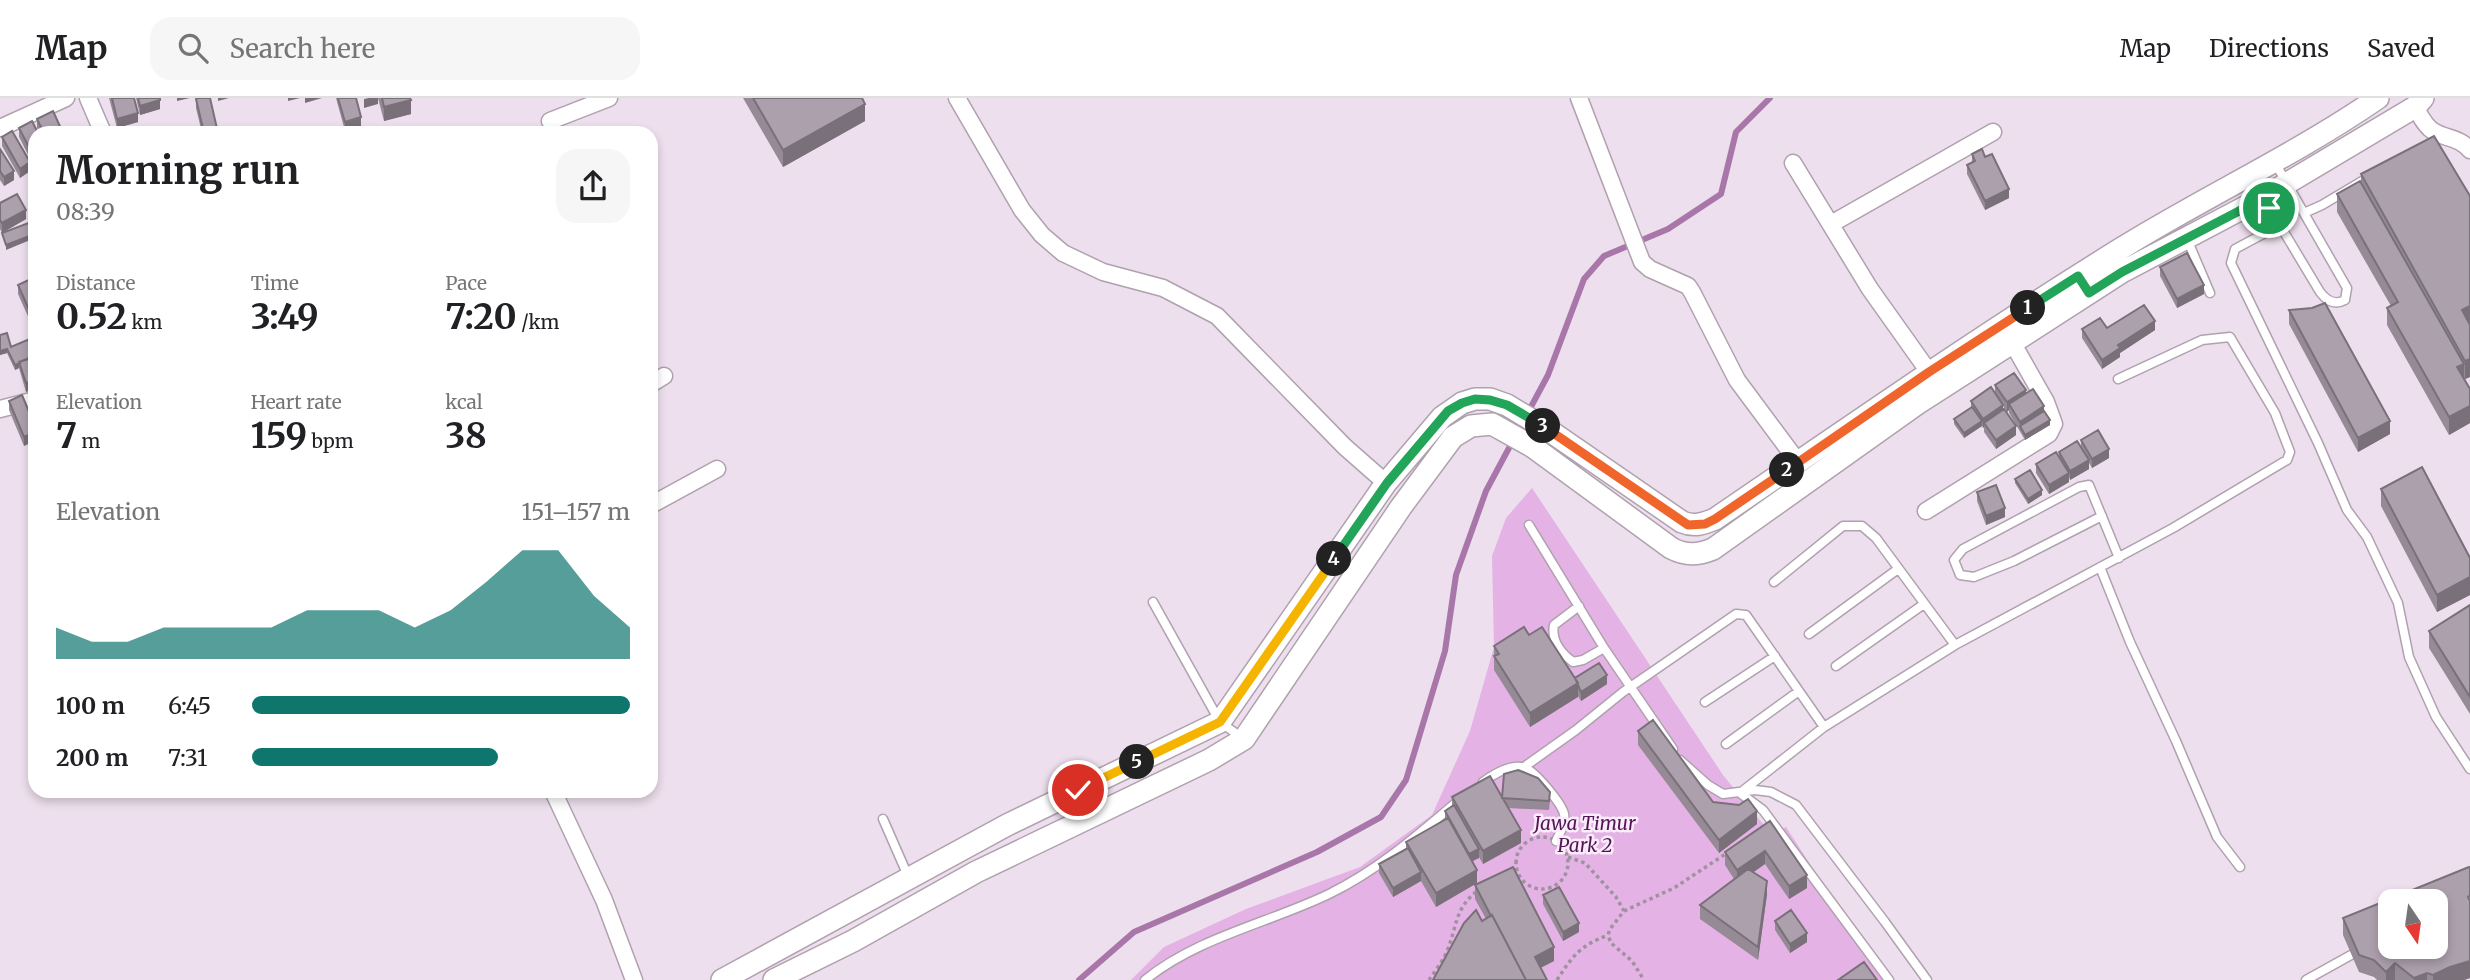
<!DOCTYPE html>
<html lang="en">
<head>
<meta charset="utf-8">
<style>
	:root { --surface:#fff; --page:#f6f6f6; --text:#202124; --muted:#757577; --line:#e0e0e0; --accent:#0f766e }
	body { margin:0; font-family:Merriweather,serif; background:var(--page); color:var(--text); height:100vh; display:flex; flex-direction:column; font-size:26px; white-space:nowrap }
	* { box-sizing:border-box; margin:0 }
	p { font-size:23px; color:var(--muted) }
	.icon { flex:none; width:38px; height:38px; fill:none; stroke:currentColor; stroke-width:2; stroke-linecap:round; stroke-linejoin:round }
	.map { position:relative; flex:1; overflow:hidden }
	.details { position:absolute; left:28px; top:28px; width:630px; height:672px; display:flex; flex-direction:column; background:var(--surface); border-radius:21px; box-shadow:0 4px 10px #0003 }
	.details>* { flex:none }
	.needle { width:46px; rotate:167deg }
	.buttons { position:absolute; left:2378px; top:791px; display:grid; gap:14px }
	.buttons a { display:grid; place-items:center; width:70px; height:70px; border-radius:14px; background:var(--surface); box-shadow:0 4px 10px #0003; font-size:35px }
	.pin { position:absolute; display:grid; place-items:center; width:60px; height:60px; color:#fff; margin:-30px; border:4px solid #fff; border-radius:50%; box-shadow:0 2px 7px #0007 }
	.km { position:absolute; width:35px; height:35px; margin:-18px; border-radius:50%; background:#222; color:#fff; font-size:19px; line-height:35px; text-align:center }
	.round { display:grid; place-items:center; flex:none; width:74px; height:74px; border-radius:21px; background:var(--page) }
	.headline { display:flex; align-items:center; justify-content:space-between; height:119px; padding:0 28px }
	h1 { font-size:38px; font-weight:700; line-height:52px }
	.figures { display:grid; grid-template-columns:repeat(3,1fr); gap:10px; height:119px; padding:7px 28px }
	.figures div { display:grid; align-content:center }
	.figures b { font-size:35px; font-weight:700 }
	.figures small { font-size:19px; font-weight:400 }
	.figures p { font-size:19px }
	.chart { height:196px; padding:14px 28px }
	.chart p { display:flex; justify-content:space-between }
	.chart svg { width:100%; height:126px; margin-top:7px; fill:var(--accent); opacity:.7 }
	ul { padding:0 28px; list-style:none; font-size:23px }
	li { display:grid; grid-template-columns:112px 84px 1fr; align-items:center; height:52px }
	li i { height:18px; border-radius:9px; background:var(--accent) }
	header { display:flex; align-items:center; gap:42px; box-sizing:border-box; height:98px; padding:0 35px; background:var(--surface); border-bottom:2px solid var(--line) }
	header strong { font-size:33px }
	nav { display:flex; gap:38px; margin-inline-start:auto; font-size:24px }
	.search { width:490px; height:63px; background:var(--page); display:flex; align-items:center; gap:18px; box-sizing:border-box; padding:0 24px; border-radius:21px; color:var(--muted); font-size:26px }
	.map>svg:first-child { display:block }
	.park { fill:#e4b2e4 }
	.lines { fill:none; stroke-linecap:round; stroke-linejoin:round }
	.stream { stroke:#a876a9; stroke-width:6 }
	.service-casing { stroke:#afa1ae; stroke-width:11 }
	.minor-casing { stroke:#afa1ae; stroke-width:19 }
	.tertiary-casing { stroke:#afa1ae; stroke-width:24 }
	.path { stroke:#9d929d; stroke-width:3.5; stroke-dasharray:3.5 3.5; stroke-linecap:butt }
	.service { stroke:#fff; stroke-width:8 }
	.minor { stroke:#fff; stroke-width:16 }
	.tertiary { stroke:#fff; stroke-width:21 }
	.wall { fill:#958a95 }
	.shaded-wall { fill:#797079 }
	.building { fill:#ada0ad; stroke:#797079; stroke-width:2; fill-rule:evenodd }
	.split-1-casing { stroke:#fff; stroke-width:14 }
	.split-2-casing { stroke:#fff; stroke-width:14 }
	.split-3-casing { stroke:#fff; stroke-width:14 }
	.split-4-casing { stroke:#fff; stroke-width:14 }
	.split-5-casing { stroke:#fff; stroke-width:14 }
	.split-6-casing { stroke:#fff; stroke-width:14 }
	.split-1 { stroke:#22a559; stroke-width:9 }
	.split-2 { stroke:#f0652b; stroke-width:9 }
	.split-3 { stroke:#f0652b; stroke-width:9 }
	.split-4 { stroke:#22a559; stroke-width:9 }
	.split-5 { stroke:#f5b400; stroke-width:9 }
	.split-6 { stroke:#f5b400; stroke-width:9 }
	.labels { text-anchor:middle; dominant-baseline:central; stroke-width:5; stroke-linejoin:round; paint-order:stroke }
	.park-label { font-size:19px; font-style:italic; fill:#531555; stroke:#faecfa }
</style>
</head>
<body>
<header>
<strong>Map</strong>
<div class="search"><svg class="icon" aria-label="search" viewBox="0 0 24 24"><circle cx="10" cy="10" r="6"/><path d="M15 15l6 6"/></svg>Search here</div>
<nav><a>Map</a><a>Directions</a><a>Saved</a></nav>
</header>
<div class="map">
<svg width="2470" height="882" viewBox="0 0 2470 882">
	<rect width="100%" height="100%" fill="#eddfed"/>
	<path class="park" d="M1532,390L1723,677L1772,737L1786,729L1885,882H1131L1164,849L1246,811L1360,769L1432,717L1470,633L1494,549L1492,458L1506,420Z"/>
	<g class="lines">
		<path class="stream" d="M1079,882L1134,834L1317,754L1381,719L1406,682L1445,553L1456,477L1486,393L1548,277L1584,181L1604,158L1668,131L1721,96L1736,34L1770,0"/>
		<defs>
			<path id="service" d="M2251,79L2320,194C2326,202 2334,208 2345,202L2347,190L2274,63
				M2304,115L2322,107L2369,79
				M2280,127L2235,151L2231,165L2318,345L2347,412L2367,439L2398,505L2409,559L2436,619L2470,671
				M2187,141L2210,195
				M2102,418L2014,463L1974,479L1960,477L1954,462L1963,451L2079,389L2089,387L2119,460
				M1529,427L1604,550L1673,651
				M2100,469L2130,544L2176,643L2217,739L2240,769
				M1774,484L1843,428H1862L1876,440L1955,547
				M1153,504L1220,624L1241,639
				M1579,508L1554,527C1551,542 1561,555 1573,564L1583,562L1604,550
				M1809,536L1898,471
				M1836,568L1924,506
				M1705,604L1775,558
				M1726,646L1799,593
				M1680,662L1708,687L1723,696L1755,692L1771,694L1796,707L1885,824L1927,882
				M1524,669L1576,632L1623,594L1736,516L1746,517L1824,629
				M1483,684C1494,676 1511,665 1525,670C1535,673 1562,706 1564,716C1566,726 1560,734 1556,743
				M1740,695L1824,629L1955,547L2173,430L2287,362L2290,354L2275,315L2230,239L2202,242L2118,281
				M1740,695L1763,712L1889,882
				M883,721L908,778
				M1145,882C1198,839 1269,825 1329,796C1378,772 1418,737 1459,702
				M2306,882L2351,857"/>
			<path id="minor" d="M88,0L103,35
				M957,0L1022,112L1042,137L1063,155L1103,174L1163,190L1217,218L1345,349L1386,385
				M1579,0L1642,164L1650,171L1688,188L1692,194L1737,282L1798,364
				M2415,9C2420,17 2425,28 2433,33C2446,41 2459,39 2470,52
				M550,23L609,0
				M0,30L66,0
				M1793,65L1870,191L1929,274
				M1831,126L1993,34
				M651,286L664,278
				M0,311L35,302
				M651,407L717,371
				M1926,413L2049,336L2054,326L2046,304L2012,244
				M553,693L604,802L634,882"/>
			<path id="tertiary" d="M722,882L1007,727L1220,624L1386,385L1442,319L1462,305L1475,301H1490L1507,307L1547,331L1682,424C1694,429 1703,426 1715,421C1850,329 1983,236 2122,150C2206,98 2297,56 2378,0
				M774,882L853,843L976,774L1209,662L1244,641L1401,409L1453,339L1471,328L1492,326L1533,349L1671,450C1686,458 1698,457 1713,451L1917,306L2122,174L2264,99L2415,9L2423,0"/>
		</defs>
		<use href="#service" class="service-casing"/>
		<use href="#minor" class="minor-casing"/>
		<use href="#tertiary" class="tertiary-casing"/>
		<path class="path" d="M1516 765a26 26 0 1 1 52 0a26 26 0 1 1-52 0Z
			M1568,759L1585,765L1616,799L1624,813L1610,831L1608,837L1611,845L1632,863L1644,882
			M1624,813L1674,790L1727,755
			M1429,882C1435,873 1443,863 1447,853C1457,830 1454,811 1477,793
			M1557,882C1573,857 1580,848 1608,837"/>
		<use href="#service" class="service"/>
		<use href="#minor" class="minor"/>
		<use href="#tertiary" class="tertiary"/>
	</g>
	<path class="wall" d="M109,0H134L138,24L117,30Z
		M136,0H160V11L140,17Z
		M336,0H356L361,28L345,33Z
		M378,0H410L411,16L384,23Z
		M743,0H862L865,23L783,69Z
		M196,1L218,35H202L196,10Z
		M37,21L63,35H40L37,30Z
		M19,30L38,35L34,68L19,39Z
		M2,39L30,73L20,80L2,48Z
		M0,51L14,82L4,88L0,82Z
		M1972,56L1985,59L2009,100L1985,112L1967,76V67L1972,65Z
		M2361,76L2470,98V279L2465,281L2464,280L2470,291V325L2449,337L2387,227V210L2391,208L2337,114V96L2361,85Z
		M35,96V123L29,107V98Z
		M0,105L26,121L2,135L0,131Z
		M2160,169L2204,196L2177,210L2160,178Z
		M35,179L31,225L18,196V187Z
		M2289,212L2390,336L2358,354L2289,226Z
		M2107,230L2155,232L2120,255V259L2102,271L2082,240V231Z
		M0,237L11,249L32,240L26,294L19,270L15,272L7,255L0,257Z
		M1995,287L2026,296L2044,313L2050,327L2025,342L2009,315V312L2007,314L2003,308V312L2016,337L1996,351L1984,334V329L1983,330L1982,328L1964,340L1954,326V321L1971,310V303L1995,296Z
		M9,303L35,328L24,348L9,312Z
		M2081,342L2109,360L2092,370L2089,365V371L2070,382L2069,379V384L2049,396L2036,375V366L2059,359V354L2081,349Z
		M2015,381L2042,397L2028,406L2015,385Z
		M2381,391L2470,460V497L2437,514L2381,408Z
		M1977,394L2005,419L1986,427L1977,403Z
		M2470,507V616L2429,550V533Z
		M1529,537L1575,580L1607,586L1581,603L1578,598L1530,629L1494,572V548Z
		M1638,633L1713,704L1739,707L1757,726L1719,755L1638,647Z
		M1452,699H1502L1550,703L1549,712L1508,710L1521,745L1483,766L1479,759L1472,763L1477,785L1436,809L1421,783L1393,799L1379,775V766L1406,750V744L1445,722V713L1452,709Z
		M1770,723L1807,790L1789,801L1765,766L1754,774L1767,796L1758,862L1700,821V807L1734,781L1725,767V754Z
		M2470,770V880L2464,882H2377L2374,879L2359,874L2343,837V820Z
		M1475,787L1554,863L1541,870L1482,823L1486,821L1475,801Z
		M1543,797L1579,834L1563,843L1543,806Z
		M1775,823L1807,844L1790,855L1775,832Z"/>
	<path class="shaded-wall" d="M177,0H190L177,3Z
		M218,0H229L218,3Z
		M288,0H300L288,3Z
		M305,0H322L305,5Z
		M369,0H378V6L364,10V1Z
		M160,2V11L140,17V8Z
		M411,2V16L384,23V9Z
		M865,6V23L783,69V52Z
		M138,15V24L117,30V21Z
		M361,19V28L345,33V24Z
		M30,64V73L20,80V71Z
		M14,73V82L4,88V79Z
		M2009,91V100L1985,112V103Z
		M26,112V121L2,135V125Z
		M35,136V140L6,152V147Z
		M2204,187V196L2177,210V201Z
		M2470,208V225L2462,229V212Z
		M35,214V223L31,225V216Z
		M2155,223V232L2120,255V259L2102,271V262L2118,247Z
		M7,251V255L0,257V253Z
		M2470,261V279L2465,281V263Z
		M19,265V270L15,272V267Z
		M2464,266V283L2457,269Z
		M35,282V291L26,294V285Z
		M2026,292V301L2009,306V312L2007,314V304Z
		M2003,307V316L1984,325V329L1983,330V321Z
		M2044,308V317L2020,328V324Z
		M2470,308V325L2449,337V319Z
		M2050,322V327L2025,342V337Z
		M1982,323V328L1964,340V335Z
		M2390,323V336L2358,354V340Z
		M2016,328V337L1996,351V342Z
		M35,334V343L24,348V339Z
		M2109,351V360L2092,370V361Z
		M2089,362V371L2070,382V373Z
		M2069,375V384L2049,396V387Z
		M2042,392V397L2028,406V401Z
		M2005,410V419L1986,427V418Z
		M2470,479V497L2437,514V497Z
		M1607,577V586L1581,603V594Z
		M1578,585V599L1530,629V615Z
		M1757,713V726L1719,755V742Z
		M1521,732V745L1483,766V753Z
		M1479,751V760L1469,765V756Z
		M1765,753V766L1737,785V772Z
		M1477,772V785L1436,809V795Z
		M1421,774V783L1393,799V790Z
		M1807,777V790L1789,801V788Z
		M1767,783V796L1758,862V849Z
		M1579,825V834L1563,843V834Z
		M1807,835V844L1790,855V846Z
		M1554,849V863L1535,872V859Z
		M2470,863V880L2464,882H2433V877L2450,869Z
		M2395,865V882H2386V874Z
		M2427,875V882H2414V880Z"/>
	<path class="building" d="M112,0H134L138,15L117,21Z
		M138,0H160V2L140,8Z
		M198,0H210L218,35H204L196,1Z
		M338,0H356L361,19L345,24Z
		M382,0H410L411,2L384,9Z
		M753,0H862L865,6L783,52Z
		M53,13L63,35H44L37,21Z
		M32,23L38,35H35V59H34L19,30Z
		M12,33L30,64L20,71L2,39Z
		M2434,38L2470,98V208L2462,212L2470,227V261L2465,263L2361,76Z
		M0,51L14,73L4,79L0,73Z
		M1982,51L1985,59L1992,56L2009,91L1985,103L1967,67L1975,63L1972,56Z
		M2360,83L2464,266L2457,269L2470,291V308L2449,319L2387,210L2398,204L2337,96Z
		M17,96L26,112L2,125L0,122V105Z
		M35,96V114L29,98Z
		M31,124L35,136L6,147L2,135Z
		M2187,155L2204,187L2177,201L2160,169Z
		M35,179V214L31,216L18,187Z
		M2325,205L2390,323L2358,340L2289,212L2312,210Z
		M2144,207L2155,223L2118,247L2120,250L2102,262L2082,231L2100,220L2107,230Z
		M7,235L11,249L32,240L35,246V258L19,264L20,265L15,267L7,251L0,253V237Z
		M35,259V282L26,285L19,264Z
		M2014,275L2026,292L2007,304L1995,287Z
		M1991,289L2003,307L1983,321L1971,303Z
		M2033,291L2044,308L2020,324L2009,306Z
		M22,297L35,328V334L24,339L9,303Z
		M35,302V312L31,303Z
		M1972,309L1982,323L1964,335L1954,321Z
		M2004,311L2016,328L1996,342L1984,325Z
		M2044,313L2050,322L2025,337L2020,328Z
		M2098,332L2109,351L2092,361L2081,342Z
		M2077,343L2089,362L2070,373L2059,354Z
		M2056,354L2069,375L2049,387L2036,366Z
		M2422,369L2470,460V479L2437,497L2381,391Z
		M2030,372L2042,392L2028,401L2015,381Z
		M1996,387L2005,410L1986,418L1977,394Z
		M2470,507V599L2429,533Z
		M1524,529L1529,537L1542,529L1578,585L1530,615L1494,558L1499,556L1494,548Z
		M1599,565L1607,577L1581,594L1575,580Z
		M1653,622L1713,704L1739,707L1748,701L1757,713L1719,742L1638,633Z
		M1518,672L1538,680L1550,694L1549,703L1502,700L1504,676Z
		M1490,678L1521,732L1483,753L1452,699Z
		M1454,707L1479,751L1469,756L1445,713Z
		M1448,720L1477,772L1436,795L1406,744Z
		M1770,723L1807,777L1789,788L1765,753L1737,772L1725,754Z
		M1408,750L1421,774L1393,790L1379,766Z
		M1513,769L1554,849L1535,859L1547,882H1526L1492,817L1491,818L1475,787Z
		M2469,769L2470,770V797L2468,799L2470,803V863L2450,869L2433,877L2427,875L2414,880L2395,865L2386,874L2374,862L2359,857L2343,820ZM2390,803H2436V849H2390Z
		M1748,771L1767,783L1758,849L1700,807Z
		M1559,789L1579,825L1563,834L1543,797Z
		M1476,812L1482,823L1492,817L1526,882H1433L1464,825Z
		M1791,812L1807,835L1790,846L1775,823Z
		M1864,864L1877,882H1838Z"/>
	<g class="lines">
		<defs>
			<path id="split-1" d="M2028,210L2078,178L2089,195L2122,174L2264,100L2269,110"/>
			<path id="split-2" d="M1787,372L1929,274L2028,210"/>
			<path id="split-3" d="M1543,328L1688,427L1705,426L1715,421L1787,372"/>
			<path id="split-4" d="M1334,461L1387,385L1448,313L1462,305L1475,301L1490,302L1507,307L1543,328"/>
			<path id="split-5" d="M1137,664L1220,624L1334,461"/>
			<path id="split-6" d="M1078,692L1137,664"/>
		</defs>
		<use href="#split-1" class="split-1-casing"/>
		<use href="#split-2" class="split-2-casing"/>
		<use href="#split-3" class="split-3-casing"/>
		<use href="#split-4" class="split-4-casing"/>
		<use href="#split-5" class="split-5-casing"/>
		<use href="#split-6" class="split-6-casing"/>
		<use href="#split-1" class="split-1"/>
		<use href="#split-2" class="split-2"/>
		<use href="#split-3" class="split-3"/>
		<use href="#split-4" class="split-4"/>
		<use href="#split-5" class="split-5"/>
		<use href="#split-6" class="split-6"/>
	</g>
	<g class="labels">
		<g class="park-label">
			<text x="1585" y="725">Jawa Timur<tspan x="1585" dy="22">Park 2</tspan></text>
		</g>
	</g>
</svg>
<div class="buttons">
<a><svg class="needle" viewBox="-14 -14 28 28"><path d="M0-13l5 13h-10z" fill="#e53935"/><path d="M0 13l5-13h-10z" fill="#757577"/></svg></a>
</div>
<div class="pin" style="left:2269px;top:110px;background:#1e9e55"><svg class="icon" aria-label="arrive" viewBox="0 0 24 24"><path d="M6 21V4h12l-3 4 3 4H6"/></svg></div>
<div class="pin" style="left:1078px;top:692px;background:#d93025"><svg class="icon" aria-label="check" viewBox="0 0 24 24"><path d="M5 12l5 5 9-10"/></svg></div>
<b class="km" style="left:2028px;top:210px">1</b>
<b class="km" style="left:1787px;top:372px">2</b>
<b class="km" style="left:1543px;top:328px">3</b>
<b class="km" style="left:1334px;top:461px">4</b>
<b class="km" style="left:1137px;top:664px">5</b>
<section class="details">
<div class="headline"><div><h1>Morning run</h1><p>08:39</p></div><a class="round"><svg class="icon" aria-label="share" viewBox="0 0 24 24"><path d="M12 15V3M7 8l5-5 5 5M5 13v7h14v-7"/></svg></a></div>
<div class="figures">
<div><p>Distance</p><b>0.52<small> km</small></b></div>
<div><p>Time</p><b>3:49</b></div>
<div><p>Pace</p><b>7:20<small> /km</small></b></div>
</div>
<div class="figures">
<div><p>Elevation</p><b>7<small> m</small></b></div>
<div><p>Heart rate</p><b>159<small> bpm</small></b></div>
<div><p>kcal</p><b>38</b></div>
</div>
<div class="chart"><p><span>Elevation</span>151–157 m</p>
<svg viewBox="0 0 160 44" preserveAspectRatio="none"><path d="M0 44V33L10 38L20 38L30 33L40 33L50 33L60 33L70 27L80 27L90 27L100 33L110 27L120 17L130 6L140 6L150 22L160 33V44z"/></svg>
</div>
<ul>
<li><b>100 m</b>6:45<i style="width:100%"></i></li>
<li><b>200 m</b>7:31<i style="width:65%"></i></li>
</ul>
</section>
</div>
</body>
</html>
